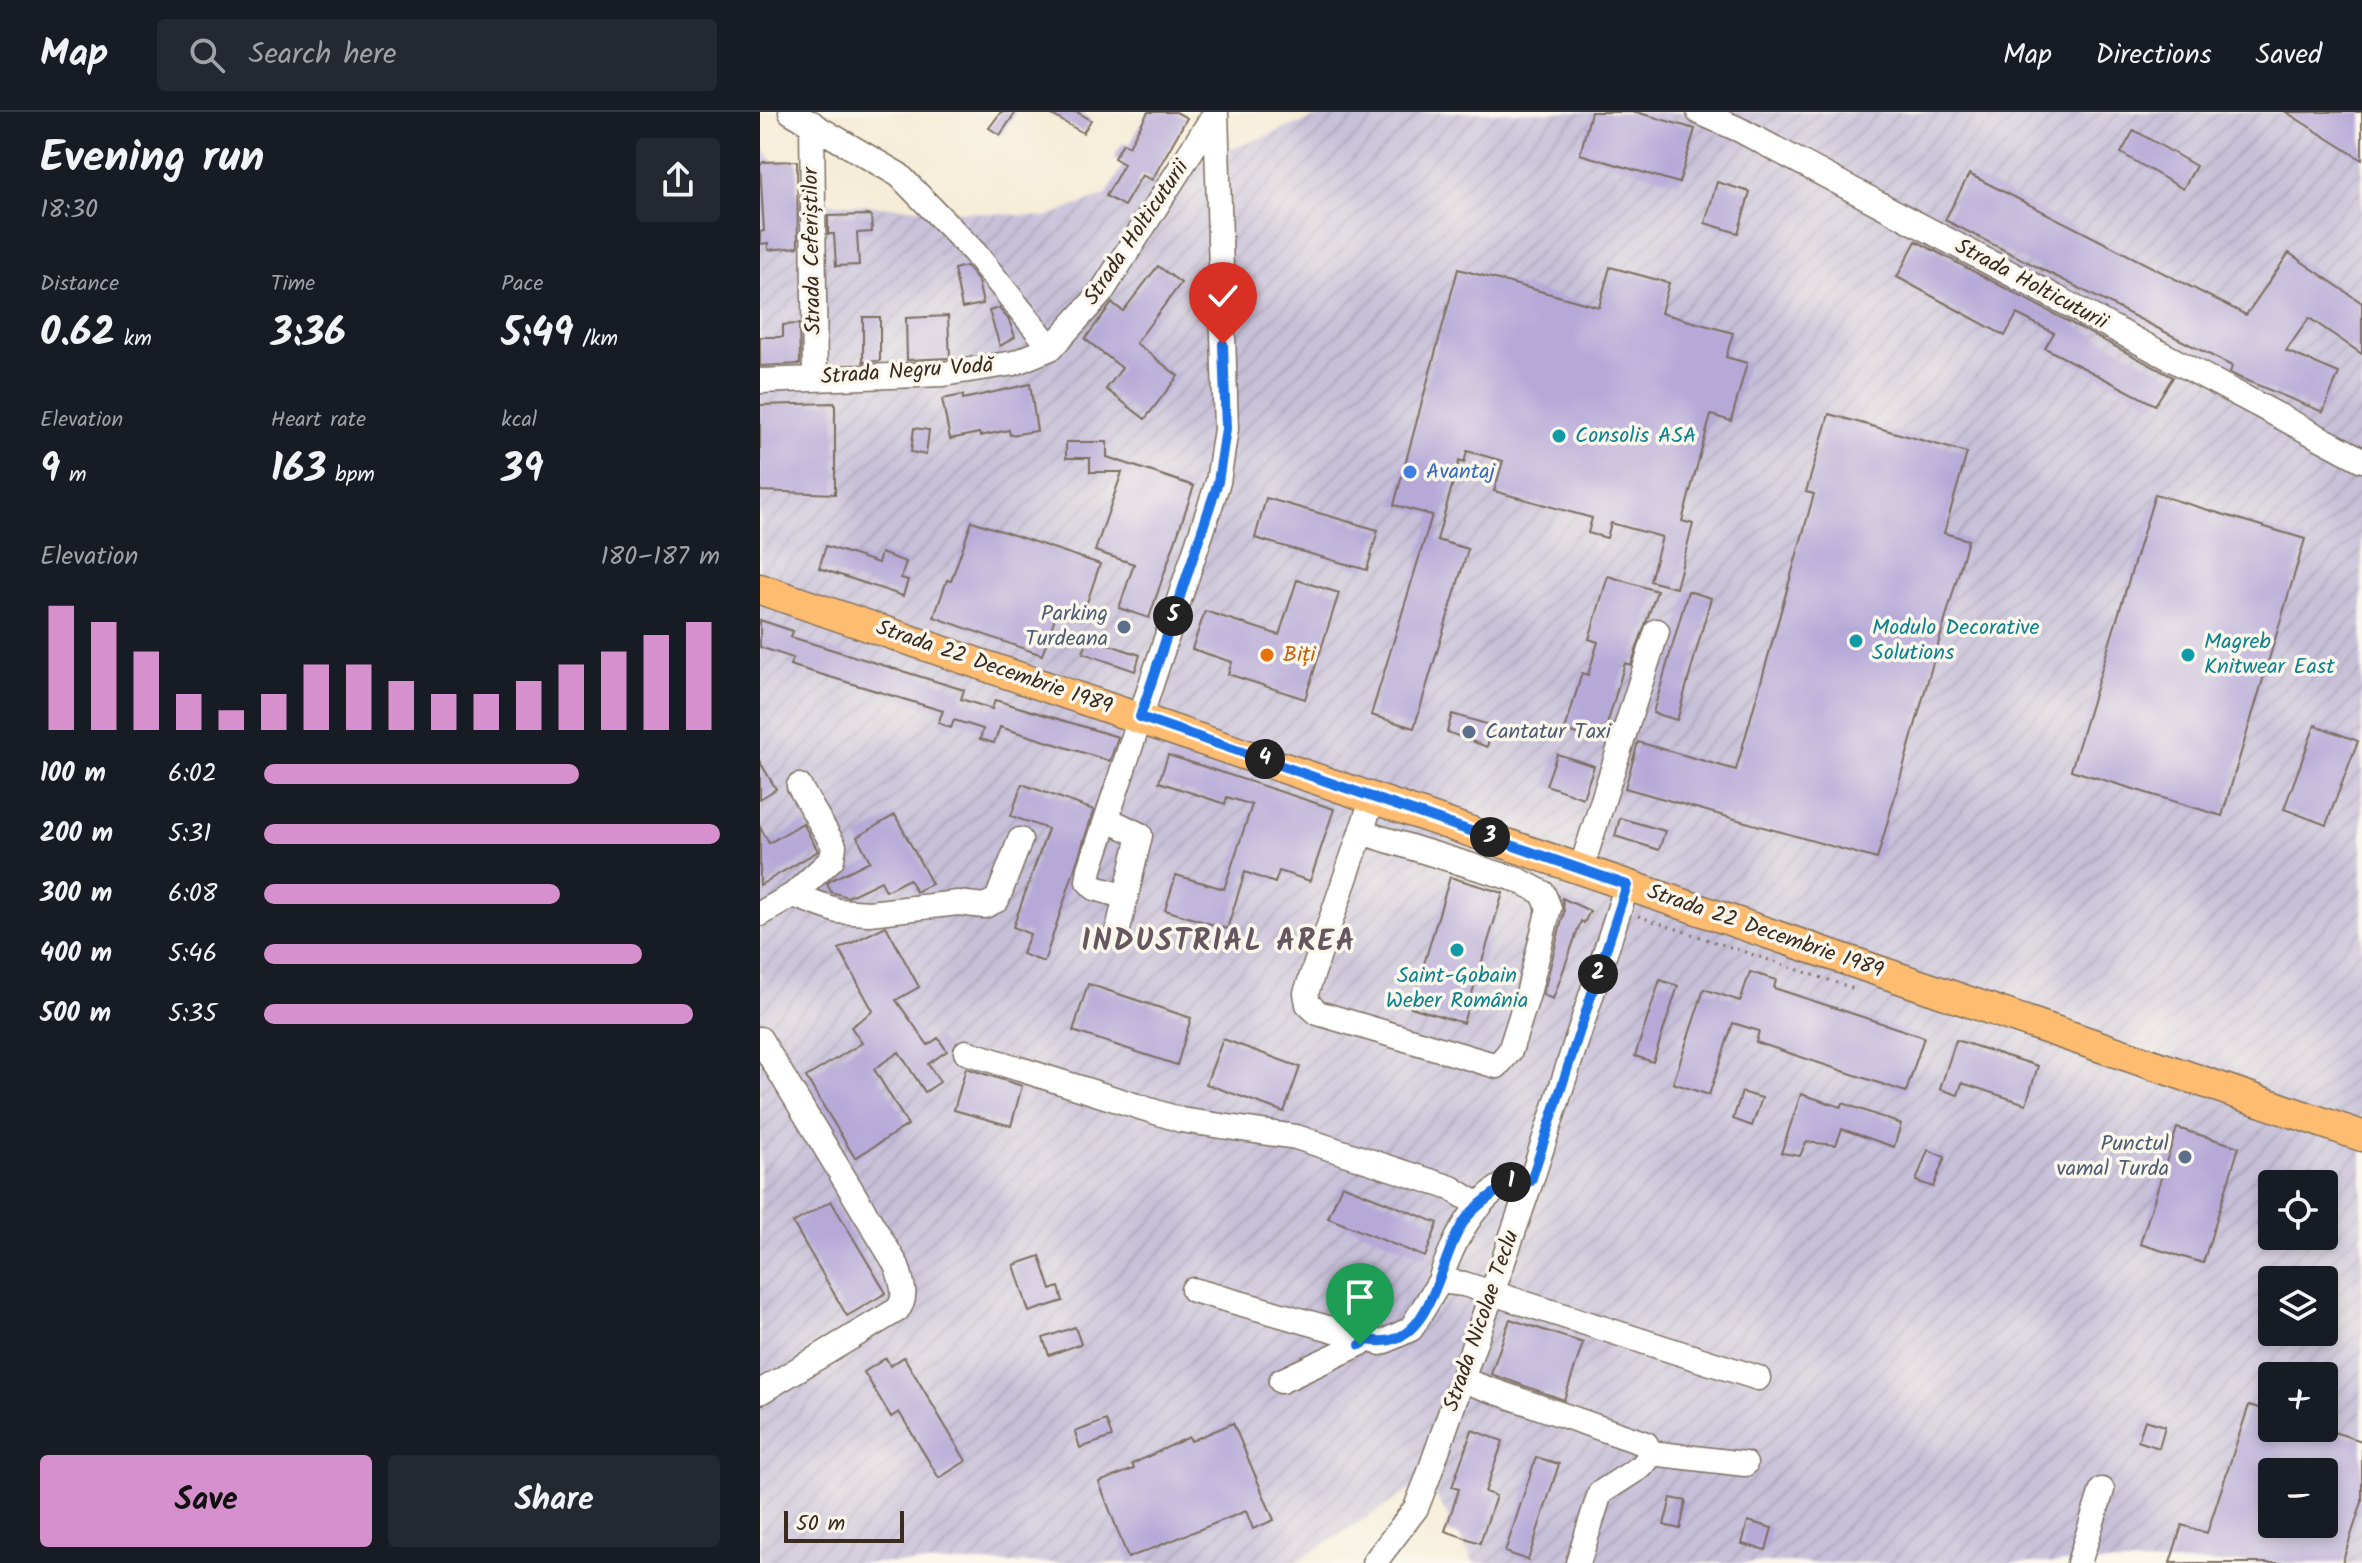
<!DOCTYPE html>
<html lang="en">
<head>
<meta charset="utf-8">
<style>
	:root { --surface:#171b24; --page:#242831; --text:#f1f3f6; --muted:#9ea1a6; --line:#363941; --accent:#d690ce }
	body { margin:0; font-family:Kalam,sans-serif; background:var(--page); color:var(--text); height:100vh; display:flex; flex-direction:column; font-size:30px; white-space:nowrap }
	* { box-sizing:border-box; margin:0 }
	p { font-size:26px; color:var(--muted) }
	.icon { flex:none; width:44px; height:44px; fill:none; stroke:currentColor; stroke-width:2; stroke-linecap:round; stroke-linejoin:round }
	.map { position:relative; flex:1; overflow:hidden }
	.side { display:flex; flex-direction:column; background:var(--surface); width:760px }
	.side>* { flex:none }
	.buttons { position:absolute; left:1498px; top:1058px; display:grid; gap:16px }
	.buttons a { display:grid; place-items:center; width:80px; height:80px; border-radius:8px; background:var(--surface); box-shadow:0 4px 12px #0003; font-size:40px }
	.scale { position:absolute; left:24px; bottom:20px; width:120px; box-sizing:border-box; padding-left:8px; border:4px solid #3b2a1e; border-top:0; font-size:22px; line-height:28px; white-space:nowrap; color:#3b2a1e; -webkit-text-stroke:6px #fbf7ec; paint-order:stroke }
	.pin { position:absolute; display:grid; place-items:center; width:68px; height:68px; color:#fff; margin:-82px -34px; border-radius:50% 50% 50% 0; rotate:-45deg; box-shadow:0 0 8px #0007 }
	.pin .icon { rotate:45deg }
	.km { position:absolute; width:40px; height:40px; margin:-20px; border-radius:50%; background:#222; color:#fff; font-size:22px; line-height:40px; text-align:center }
	.round { display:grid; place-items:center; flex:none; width:84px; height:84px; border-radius:8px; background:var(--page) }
	.summary { display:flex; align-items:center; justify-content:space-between; height:136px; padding:0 40px }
	h1 { font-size:44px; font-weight:800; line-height:60px }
	.stats { display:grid; grid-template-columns:repeat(3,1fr); gap:12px; height:136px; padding:8px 40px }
	.stats div { display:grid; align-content:center }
	.stats b { font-size:40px; font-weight:800 }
	.stats small { font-size:22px; font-weight:400 }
	.stats p { font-size:22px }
	.chart { height:224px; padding:16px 40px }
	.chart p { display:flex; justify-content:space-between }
	.chart svg { width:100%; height:144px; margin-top:8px; stroke:var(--accent); stroke-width:6 }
	.button { display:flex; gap:16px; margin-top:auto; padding:16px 40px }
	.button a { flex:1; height:92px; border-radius:8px; background:var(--accent); color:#111; font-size:32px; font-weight:800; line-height:92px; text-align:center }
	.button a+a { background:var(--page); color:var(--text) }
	ul { padding:0 40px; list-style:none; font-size:26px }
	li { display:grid; grid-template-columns:128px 96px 1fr; align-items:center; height:60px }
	li i { height:20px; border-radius:10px; background:var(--accent) }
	header { display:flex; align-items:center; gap:48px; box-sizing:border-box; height:112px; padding:0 40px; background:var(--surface); border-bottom:2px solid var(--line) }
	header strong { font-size:38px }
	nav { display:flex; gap:44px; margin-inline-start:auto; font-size:28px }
	.search { width:560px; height:72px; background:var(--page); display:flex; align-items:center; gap:20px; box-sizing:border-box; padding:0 28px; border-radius:8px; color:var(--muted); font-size:30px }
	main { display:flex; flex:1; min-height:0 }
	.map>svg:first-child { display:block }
	.industrial { fill:url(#industrial-furrows); fill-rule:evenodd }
	.building { fill:#b6a9d8; fill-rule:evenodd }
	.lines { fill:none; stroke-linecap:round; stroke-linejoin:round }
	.minor-casing { stroke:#7c6e5e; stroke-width:27 }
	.major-casing { stroke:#7c6e5e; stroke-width:33 }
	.path { stroke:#7c6e5e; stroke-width:3; stroke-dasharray:2 6; stroke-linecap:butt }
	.minor { stroke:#fff; stroke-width:24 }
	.major { stroke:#febc70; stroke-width:30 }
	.route-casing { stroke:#fff; stroke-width:16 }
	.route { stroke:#1a73e8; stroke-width:10 }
	.culture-dot { fill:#0f9aa8; stroke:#fbf7ec; stroke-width:3 }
	.shop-dot { fill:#3f7fe0; stroke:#fbf7ec; stroke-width:3 }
	.service-dot { fill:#5c6f8a; stroke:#fbf7ec; stroke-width:3 }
	.food-dot { fill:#e8710a; stroke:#fbf7ec; stroke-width:3 }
	.labels { text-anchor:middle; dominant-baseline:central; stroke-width:7; stroke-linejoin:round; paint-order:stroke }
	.street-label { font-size:22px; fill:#3b2a1e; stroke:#fbf7ec }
	.culture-label { font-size:22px; fill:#0d838f; stroke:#fbf7ec; text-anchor:start }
	.shop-label { font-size:22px; fill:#366cbe; stroke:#fbf7ec; text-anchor:start }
	.service-label { font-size:22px; fill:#4e5e75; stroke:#fbf7ec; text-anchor:end }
	.food-label { font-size:22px; fill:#c56008; stroke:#fbf7ec; text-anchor:start }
	.district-label { font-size:30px; font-weight:bold; letter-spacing:2px; fill:#66565f; stroke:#fbf7ec }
</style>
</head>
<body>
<header>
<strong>Map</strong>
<div class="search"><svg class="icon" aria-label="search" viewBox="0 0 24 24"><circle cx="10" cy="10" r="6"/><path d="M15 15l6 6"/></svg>Search here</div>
<nav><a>Map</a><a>Directions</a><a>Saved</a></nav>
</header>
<main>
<section class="side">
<div class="summary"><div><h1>Evening run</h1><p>18:30</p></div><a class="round"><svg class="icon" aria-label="share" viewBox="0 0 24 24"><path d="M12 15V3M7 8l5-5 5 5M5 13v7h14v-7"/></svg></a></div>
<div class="stats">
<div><p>Distance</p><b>0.62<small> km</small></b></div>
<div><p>Time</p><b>3:36</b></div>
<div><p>Pace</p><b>5:49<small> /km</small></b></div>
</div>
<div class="stats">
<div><p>Elevation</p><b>9<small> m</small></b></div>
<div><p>Heart rate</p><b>163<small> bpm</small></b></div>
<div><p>kcal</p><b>39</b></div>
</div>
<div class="chart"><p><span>Elevation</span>180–187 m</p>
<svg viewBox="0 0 160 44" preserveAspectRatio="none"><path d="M5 44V6M15 44V11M25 44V20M35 44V33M45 44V38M55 44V33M65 44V24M75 44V24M85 44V29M95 44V33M105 44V33M115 44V29M125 44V24M135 44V20M145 44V15M155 44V11"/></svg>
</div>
<ul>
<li><b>100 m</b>6:02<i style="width:69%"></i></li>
<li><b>200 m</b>5:31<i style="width:100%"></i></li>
<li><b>300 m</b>6:08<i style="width:65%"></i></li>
<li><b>400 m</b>5:46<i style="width:83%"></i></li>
<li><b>500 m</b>5:35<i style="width:94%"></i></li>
</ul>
<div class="button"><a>Save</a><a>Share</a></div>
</section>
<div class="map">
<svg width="1602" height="1451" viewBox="0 0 1602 1451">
	<defs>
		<pattern id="industrial-furrows" width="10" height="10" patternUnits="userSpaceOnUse" patternTransform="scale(2)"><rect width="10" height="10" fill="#c7c0d9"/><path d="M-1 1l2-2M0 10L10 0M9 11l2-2" fill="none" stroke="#aca5ba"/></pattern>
	</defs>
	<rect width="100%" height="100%" fill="#fbf7ec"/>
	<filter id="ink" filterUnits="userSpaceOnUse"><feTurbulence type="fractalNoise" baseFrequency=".0125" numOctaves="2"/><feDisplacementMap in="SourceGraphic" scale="16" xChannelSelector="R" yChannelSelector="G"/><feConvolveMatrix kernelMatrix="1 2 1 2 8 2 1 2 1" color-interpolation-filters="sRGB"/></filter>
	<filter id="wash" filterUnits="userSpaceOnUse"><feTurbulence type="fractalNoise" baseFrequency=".006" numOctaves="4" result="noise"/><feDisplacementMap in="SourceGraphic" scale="32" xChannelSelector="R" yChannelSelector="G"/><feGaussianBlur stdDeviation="1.8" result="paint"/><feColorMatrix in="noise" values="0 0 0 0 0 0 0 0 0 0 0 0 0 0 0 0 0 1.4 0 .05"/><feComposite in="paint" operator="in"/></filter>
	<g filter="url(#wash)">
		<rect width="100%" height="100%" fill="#f5ecd6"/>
		<path class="industrial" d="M571,0H1602V1451H714L667,1368L534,1451H0V31L40,89L286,105ZM1512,1072H1564V1124H1512ZM1512,1168H1564V1220H1512ZM1512,1264H1564V1316H1512ZM1512,1360H1564V1412H1512Z"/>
		<g id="blocks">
			<path class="building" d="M241,0H256L240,23L229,16Z
				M287,0H317L331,8L323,21Z
				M388,0H416L427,6L392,68L382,63L364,94L346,84L364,52L354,46L363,31L369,34Z
				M831,0H876L935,17L919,71L820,42Z
				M1526,0H1602V48Z
				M1374,18L1436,54L1423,77L1361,41Z
				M37,49L38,135L8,138V131L0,132V120L4,119L0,54L3,50Z
				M1209,62L1486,203L1529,141L1602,191V242L1549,206L1526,239L1579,261L1563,300L1478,265L1470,261L1472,254L1185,108Z
				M957,70L990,80L978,121L945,111Z
				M111,103L112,120L97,121L99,153L76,154L74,122H68V104Z
				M1156,129L1413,265L1395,293L1285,236L1294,221L1257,202L1245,224L1137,165Z
				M206,154L218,169L223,192L202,196L194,157Z
				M398,154L421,171L376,231L418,264L385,307L346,277L362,256L325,227L352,191L363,199Z
				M850,155L909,171L901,201L973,221L966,245L987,251L971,309L951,303L922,409L933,412L916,476L890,469L902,425L851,411L847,426L828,421L832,406L734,379L743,349L707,339L704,351L699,349L677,428L708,437L654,616L611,603L672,403L634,393L698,157L839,195Z
				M239,196L249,208L255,225L240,234L229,199Z
				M188,204L190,246L147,248L146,206Z
				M103,205H120V249L103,250Z
				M39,212L40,252L0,254V225H23V213Z
				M270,272L277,319L250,323L249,318L220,324L219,321L190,327L182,287L203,283V287Z
				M75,291V382L0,379V293Z
				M1069,302L1207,341L1184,421L1208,428L1117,747L865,676L878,630L976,658L1054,382L1046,380Z
				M154,316L169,318L166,343L151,340Z
				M306,330H347V345L434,374L389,506L359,496L374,452L335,439L362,360H330V346H306Z
				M1395,382L1545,427L1462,704L1311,658Z
				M506,386L618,418L607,458L495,426Z
				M212,409L340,452L321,508L297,500L282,543L174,505L187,468L191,469Z
				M66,434L118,451L121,441L146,450L141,466L148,468L143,484L59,456Z
				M848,464L897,479L871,553L865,551L842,630L805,618L822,561L828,563L838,530L829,527Z
				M537,468L579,481L545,587L468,562L472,550L432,537L445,499L519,523Z
				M928,479L951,486L917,608L893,601Z
				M0,508L33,519L31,525L204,578L201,587L232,597L235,588L358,625L350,649L240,615L234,631L220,627L223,617L194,608L191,616L178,611L183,599L30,553L33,546L0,535Z
				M329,526L380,543L375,559L323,541Z
				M692,602L733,614L727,635L687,620Z
				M1555,613L1598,629L1566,713L1524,697Z
				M797,642L834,654L823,686L786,673Z
				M408,643L574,697L550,769L519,759L515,771L485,760L467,817L405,798L416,763L464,777L492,693L467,685L465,692L399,670Z
				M0,650L16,677L0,687Z
				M262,672L334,698L284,850L262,842L270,822L253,815L288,717L251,704Z
				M135,703L172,772L156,780L149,767L126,779L121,769L88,785L71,780L67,772L71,768L110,749L97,725Z
				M860,706L905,719L899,738L855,724Z
				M43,711L58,739L0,773V715L9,731Z
				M690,765L743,781L703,911L651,895Z
				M802,786L830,799L824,811L821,809L793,887L783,883L804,800Z
				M126,814L159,875L136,888L168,933L178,926L187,939L168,952L180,970L165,980L139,940L114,957L148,1013L95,1046L46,965L102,931L91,915L113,899L79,837Z
				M990,860L1016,868L1014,876L1164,925L1146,980L996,930L999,919L973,911L949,983L913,971L944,877L980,889Z
				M900,868L918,874L893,950L875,944Z
				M328,872L431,906L417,953L313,919Z
				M463,927L540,955L524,1000L446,972Z
				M1196,928L1278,954L1266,992L1202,971L1198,983L1180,977Z
				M206,956L262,974L251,1014L194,998Z
				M982,980L1002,986L992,1014L973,1007Z
				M1041,982L1081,995L1083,991L1141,1012L1134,1035L1082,1017L1076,1033L1046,1030L1040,1044L1021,1041Z
				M1417,1016L1479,1035L1443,1151L1380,1132Z
				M1168,1038L1185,1045L1173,1075L1156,1069Z
				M582,1073L678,1111L665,1145L568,1106Z
				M71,1089L126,1181L87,1204L33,1111Z
				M280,1144L291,1178L299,1175L303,1189L269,1200L254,1153Z
				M750,1207L823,1231L804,1288L731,1262Z
				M315,1215L321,1232L289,1243L283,1226Z
				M144,1245L206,1349L179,1366L139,1300L131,1305L104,1260L126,1246L130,1254Z
				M1489,1293L1512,1300V1316H1561L1602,1329V1390L1582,1451H1410L1422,1413L1447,1421ZM1512,1360H1564V1412H1512Z
				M346,1308L352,1325L320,1336L315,1320Z
				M1385,1308L1405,1314L1399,1336L1378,1329Z
				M473,1311L514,1408L493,1417L486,1399L368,1446L339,1370L374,1357L372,1352L429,1325L431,1329Z
				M712,1318L743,1329L725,1380L736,1384L720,1431L685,1419L699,1377L692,1375Z
				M776,1345L799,1352L768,1448L745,1440Z
				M911,1386L926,1389L920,1417L904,1413Z
				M988,1409L1012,1416L1006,1438L982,1432Z"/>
		</g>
	</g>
	<g filter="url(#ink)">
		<use href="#blocks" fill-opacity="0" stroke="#7c6e5e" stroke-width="2"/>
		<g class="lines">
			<defs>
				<path id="minor" d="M31,0L139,63L214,140L291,236
					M939,0L978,17L1602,348
					M52,11L55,267
					M0,269L183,262L254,251L291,236L341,181L456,0
					M349,708L380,723L358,818
					M601,720L758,768L783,781L789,796L768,882L750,939L737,954L558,901L548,892L546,881L613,685
					M821,757L897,519
					M33,783L78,799L109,801L198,791L224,794L237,788L260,728
					M366,785L335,776L328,769L330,757L458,370L466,317L456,0
					M0,802L33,783L72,747L74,734L39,674
					M0,927L137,1154C141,1169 149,1185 137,1198L0,1280
					M206,940L421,1008L536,1025L691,1076L720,1094
					M680,1169C690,1134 725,1060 771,1069
					M433,1178L621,1231L651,1217L680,1169L704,1172L998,1266
					M702,1268L886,1332L891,1343L882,1354L840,1381L818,1451
					M521,1269L608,1228
					M891,1341L985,1352
					M614,1451L656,1396L667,1368L771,1069L867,773
					M1319,1451L1342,1378"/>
				<path id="major" d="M0,477L1602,1024"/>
			</defs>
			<use href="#minor" class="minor-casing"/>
			<use href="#major" class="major-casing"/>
			<path class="path" d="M878,804L1098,878"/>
			<use href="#minor" class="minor"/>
			<use href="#major" class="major"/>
		</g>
	</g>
	<g class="lines" filter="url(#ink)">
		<defs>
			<path id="route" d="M463,232L466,317L458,370L380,605L867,773L771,1069L754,1068C739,1078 721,1089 709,1103C677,1139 676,1242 608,1228L600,1233"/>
		</defs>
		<use href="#route" class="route-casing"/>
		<use href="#route" class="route"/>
	</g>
	<g class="culture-dot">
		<circle cx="799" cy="324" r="8"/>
		<circle cx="1096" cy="529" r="8"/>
		<circle cx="1428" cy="543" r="8"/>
		<circle cx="697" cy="838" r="8"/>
	</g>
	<circle class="shop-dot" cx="650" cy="360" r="8"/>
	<g class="service-dot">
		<circle cx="364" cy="515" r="8"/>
		<circle cx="709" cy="620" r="8"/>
		<circle cx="1425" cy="1045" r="8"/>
	</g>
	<circle class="food-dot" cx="507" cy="543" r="8"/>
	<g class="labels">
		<g class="street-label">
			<text transform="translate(377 121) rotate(-56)">Strada Holticuturii</text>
			<text transform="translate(53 139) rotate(-91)">Strada Ceferiștilor</text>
			<text transform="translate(1271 173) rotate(28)">Strada Holticuturii</text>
			<text transform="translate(147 260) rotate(-4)">Strada Negru Vodă</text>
			<text transform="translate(234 556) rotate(19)">Strada 22 Decembrie 1989</text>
			<text transform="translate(1005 820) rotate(19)">Strada 22 Decembrie 1989</text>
			<text transform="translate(722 1209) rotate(-71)">Strada Nicolae Teclu</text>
		</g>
		<g class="culture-label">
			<text x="815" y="324">Consolis ASA</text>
			<text x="1112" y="516">Modulo Decorative<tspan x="1112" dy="25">Solutions</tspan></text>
			<text x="1444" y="530">Magreb<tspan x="1444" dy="25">Knitwear East</tspan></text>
			<text x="697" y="864" text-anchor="middle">Saint-Gobain<tspan x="697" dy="25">Weber România</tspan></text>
		</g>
		<g class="shop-label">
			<text x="666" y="360">Avantaj</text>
		</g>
		<g class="service-label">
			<text x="348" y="502">Parking<tspan x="348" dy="25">Turdeana</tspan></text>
			<text x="725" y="620" text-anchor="start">Cantatur Taxi</text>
			<text x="1409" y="1032">Punctul<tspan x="1409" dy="25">vamal Turda</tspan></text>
		</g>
		<g class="food-label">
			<text x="523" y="543">Biți</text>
		</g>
		<g class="district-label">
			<text x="459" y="830">INDUSTRIAL AREA</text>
		</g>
	</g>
</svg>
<div class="buttons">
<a><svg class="icon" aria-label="locate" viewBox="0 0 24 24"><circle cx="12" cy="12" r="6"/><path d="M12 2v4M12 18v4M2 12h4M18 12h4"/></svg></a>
<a><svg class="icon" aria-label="layers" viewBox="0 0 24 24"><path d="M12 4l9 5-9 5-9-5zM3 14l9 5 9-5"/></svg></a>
<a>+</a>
<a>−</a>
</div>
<div class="scale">50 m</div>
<div class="pin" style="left:600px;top:1233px;background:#1e9e55"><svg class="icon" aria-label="arrive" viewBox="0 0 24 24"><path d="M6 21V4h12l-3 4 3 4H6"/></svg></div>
<div class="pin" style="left:463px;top:232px;background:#d93025"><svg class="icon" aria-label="check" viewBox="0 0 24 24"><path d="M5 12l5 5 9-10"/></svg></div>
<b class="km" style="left:751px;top:1070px">1</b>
<b class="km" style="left:838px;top:862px">2</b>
<b class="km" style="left:730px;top:725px">3</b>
<b class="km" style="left:505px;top:647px">4</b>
<b class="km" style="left:413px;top:504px">5</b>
</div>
</main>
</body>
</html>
